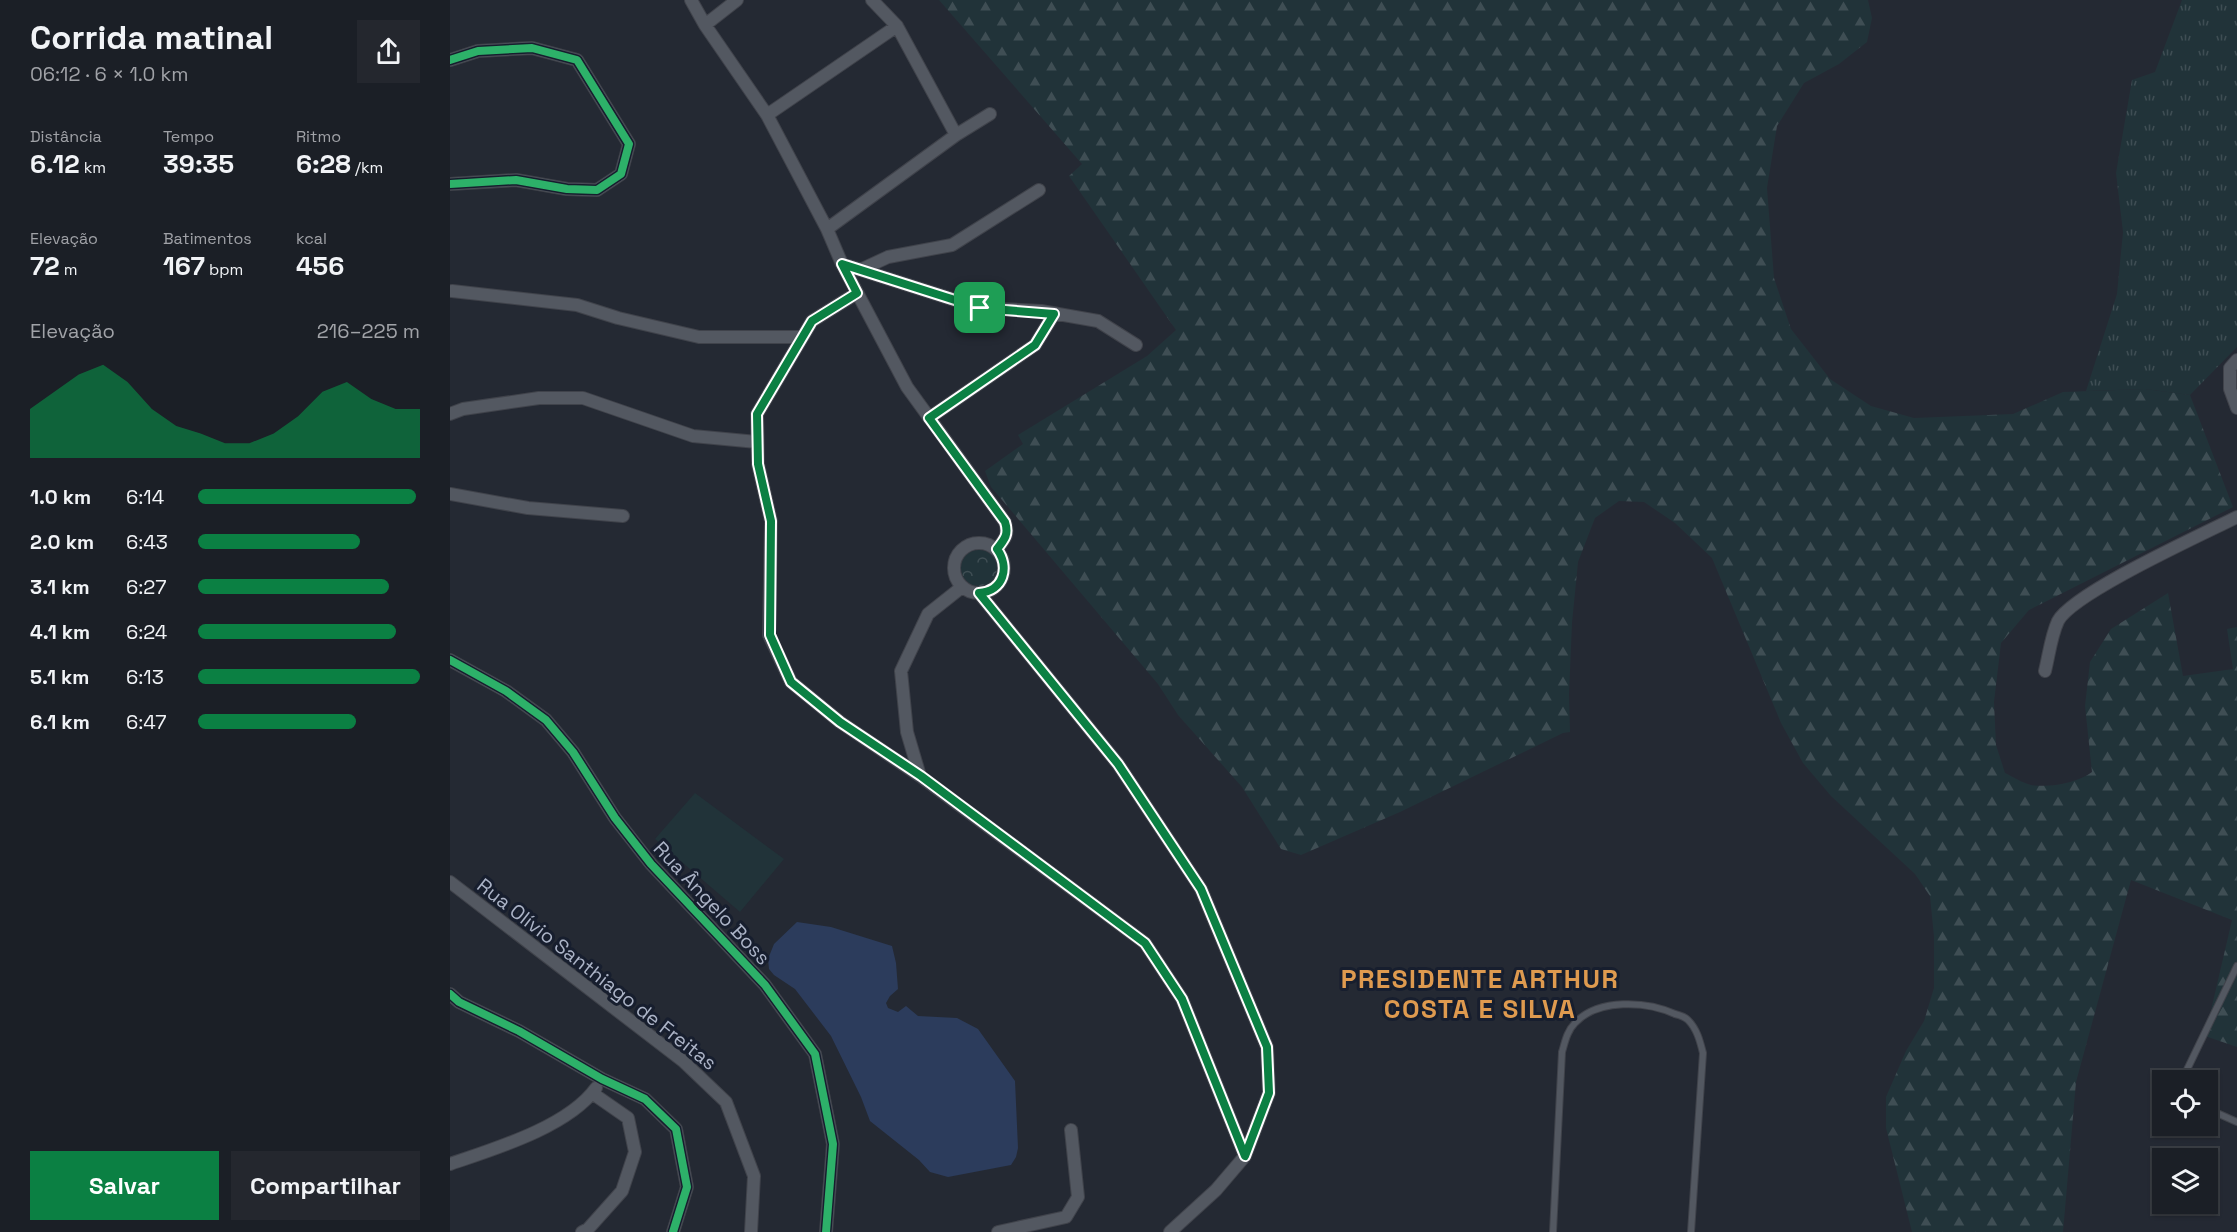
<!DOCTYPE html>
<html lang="pt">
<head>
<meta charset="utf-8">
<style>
	:root { --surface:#1b1f26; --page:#24272e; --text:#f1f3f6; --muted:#a0a2a7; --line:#393d43; --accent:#0b8043 }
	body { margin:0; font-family:"Space Grotesk",sans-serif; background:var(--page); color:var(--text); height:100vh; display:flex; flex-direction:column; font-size:22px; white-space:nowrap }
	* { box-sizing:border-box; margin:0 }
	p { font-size:20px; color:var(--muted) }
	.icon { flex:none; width:33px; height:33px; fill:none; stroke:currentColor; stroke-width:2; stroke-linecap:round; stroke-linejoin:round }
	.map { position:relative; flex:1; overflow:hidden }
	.panel { display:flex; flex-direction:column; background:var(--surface); width:450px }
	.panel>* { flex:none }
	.buttons { position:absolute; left:1702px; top:1070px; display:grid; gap:12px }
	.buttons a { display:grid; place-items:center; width:66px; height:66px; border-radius:0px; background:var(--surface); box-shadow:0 2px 4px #0004,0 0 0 2px var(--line); font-size:30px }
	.pin { position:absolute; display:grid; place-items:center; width:51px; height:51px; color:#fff; margin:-26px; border-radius:12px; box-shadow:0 3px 9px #0006 }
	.round { display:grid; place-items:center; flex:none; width:63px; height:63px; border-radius:0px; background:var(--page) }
	.head { display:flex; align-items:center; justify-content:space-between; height:102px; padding:0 30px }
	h1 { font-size:33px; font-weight:700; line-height:45px }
	.stats { display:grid; grid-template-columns:repeat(3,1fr); gap:9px; height:102px; padding:6px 30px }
	.stats div { display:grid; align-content:center }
	.stats b { font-size:26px; font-weight:700 }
	.stats small { font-size:16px; font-weight:400 }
	.stats p { font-size:16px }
	.chart { height:168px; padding:12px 30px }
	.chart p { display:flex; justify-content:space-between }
	.chart svg { width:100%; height:108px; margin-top:6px; fill:var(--accent); opacity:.7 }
	.button { display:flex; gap:12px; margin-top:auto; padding:12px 30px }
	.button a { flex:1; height:69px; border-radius:0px; background:var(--accent); color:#fff; font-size:24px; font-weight:700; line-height:69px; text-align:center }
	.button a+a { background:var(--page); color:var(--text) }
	ul { padding:0 30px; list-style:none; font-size:20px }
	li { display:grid; grid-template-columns:96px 72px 1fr; align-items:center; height:45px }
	li i { height:15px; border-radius:8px; background:var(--accent) }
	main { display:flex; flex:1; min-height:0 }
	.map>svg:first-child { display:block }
	.grass { fill:url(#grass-tufts) }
	.forest { fill:url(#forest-firs) }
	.park { fill:url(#park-crowns) }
	.garden { fill:#213339 }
	.water { fill:#2c3c5c }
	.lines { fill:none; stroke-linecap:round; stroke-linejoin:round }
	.service-casing { stroke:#40434b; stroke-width:8 }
	.minor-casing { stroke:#40434b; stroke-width:14 }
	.service { stroke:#535861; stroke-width:6 }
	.minor { stroke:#535861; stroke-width:12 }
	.cycleway-casing { stroke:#171e2e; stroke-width:11 }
	.cycleway { stroke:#2db169; stroke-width:8 }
	.route-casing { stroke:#fff; stroke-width:12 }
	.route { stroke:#0b8043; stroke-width:8 }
	.labels { text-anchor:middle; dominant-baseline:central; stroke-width:6; stroke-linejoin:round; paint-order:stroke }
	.street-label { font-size:20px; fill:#abb3c6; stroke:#171e2e }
	.district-label { font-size:26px; font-weight:bold; letter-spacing:1.5px; fill:#de9a4f; stroke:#171e2e }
</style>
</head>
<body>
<main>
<section class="panel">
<div class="head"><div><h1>Corrida matinal</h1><p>06:12 · 6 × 1.0 km</p></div><a class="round"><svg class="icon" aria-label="share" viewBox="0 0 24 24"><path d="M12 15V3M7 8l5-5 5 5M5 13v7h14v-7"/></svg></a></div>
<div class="stats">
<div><p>Distância</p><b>6.12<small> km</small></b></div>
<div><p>Tempo</p><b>39:35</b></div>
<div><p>Ritmo</p><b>6:28<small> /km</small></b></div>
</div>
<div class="stats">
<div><p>Elevação</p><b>72<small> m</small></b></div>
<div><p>Batimentos</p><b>167<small> bpm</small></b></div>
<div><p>kcal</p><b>456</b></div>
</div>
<div class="chart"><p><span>Elevação</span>216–225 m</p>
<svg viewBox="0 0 160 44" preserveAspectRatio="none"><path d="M0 44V24L10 17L20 10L30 6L40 13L50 24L60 31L70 34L80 38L90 38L100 34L110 27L120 17L130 13L140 20L150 24L160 24V44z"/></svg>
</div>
<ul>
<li><b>1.0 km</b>6:14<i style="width:98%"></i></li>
<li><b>2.0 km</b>6:43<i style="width:73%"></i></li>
<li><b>3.1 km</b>6:27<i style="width:86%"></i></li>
<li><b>4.1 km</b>6:24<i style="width:89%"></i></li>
<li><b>5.1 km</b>6:13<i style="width:100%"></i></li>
<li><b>6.1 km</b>6:47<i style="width:71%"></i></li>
</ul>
<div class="button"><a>Salvar</a><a>Compartilhar</a></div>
</section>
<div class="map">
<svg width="1787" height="1232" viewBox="0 0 1787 1232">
	<defs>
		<pattern id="grass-tufts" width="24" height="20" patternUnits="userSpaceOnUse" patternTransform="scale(1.5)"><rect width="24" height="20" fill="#213339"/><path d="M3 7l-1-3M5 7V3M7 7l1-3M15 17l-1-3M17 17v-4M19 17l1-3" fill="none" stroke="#3f4e54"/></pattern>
		<pattern id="forest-firs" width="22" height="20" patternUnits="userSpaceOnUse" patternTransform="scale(1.5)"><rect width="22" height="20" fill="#213339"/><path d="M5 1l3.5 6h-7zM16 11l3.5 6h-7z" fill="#3f4e54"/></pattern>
		<pattern id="park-crowns" width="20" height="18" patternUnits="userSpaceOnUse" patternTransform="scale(1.5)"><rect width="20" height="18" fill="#213339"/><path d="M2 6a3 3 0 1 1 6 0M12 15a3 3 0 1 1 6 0" fill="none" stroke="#3f4e54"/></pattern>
	</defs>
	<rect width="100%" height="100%" fill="#242933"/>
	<path class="grass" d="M1732,0H1787V347L1740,395L1695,389L1636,391L1667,294L1673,232L1666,173L1682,80L1705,72Z"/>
	<path class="forest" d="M489,0H1418L1422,18L1417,42L1389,64L1354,83L1327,126L1317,188L1324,278L1341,329L1380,379L1421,406L1464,418L1563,414L1613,392L1695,389L1740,395L1783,507L1579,610L1551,643L1544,702L1546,745L1555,773C1563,777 1573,783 1581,785C1600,788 1627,783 1642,772L1635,706L1640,662L1661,629L1718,593L1733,676L1783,669L1777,629L1787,627V1047L1755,1036L1782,920L1681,880L1626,1082L1613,1232H1462L1436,1128V1097L1456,1051L1474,1021L1484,988V937L1480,896L1465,874L1381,796L1353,763L1331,723L1262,558L1225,523L1194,502L1169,501L1145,518L1128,562L1122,623L1119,694L1120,732L1113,733L950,812L851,855L831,849L792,787L728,715L708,684L541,487L535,471L573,444L568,435L697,356L726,330L619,176L632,164Z"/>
	<path class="park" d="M511 568a18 18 0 1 1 36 0a18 18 0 1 1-36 0Z"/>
	<path class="garden" d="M245,793L334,859L290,912L205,839Z"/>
	<path class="water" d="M347,922L381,927L442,946L446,963L448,989L440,996L436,1003L438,1008L448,1012L456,1006L468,1016L507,1018L528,1029L565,1081L568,1148L566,1157L561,1165L498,1177L480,1172L469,1160L420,1121L411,1097L381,1036L345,989L324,975L319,969L318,959L324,944Z"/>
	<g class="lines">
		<defs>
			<path id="service" d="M1732,1080L1787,966
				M1758,1109L1787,1122
				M1103,1232L1112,1052C1115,1042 1117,1031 1125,1023C1148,998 1197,1001 1225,1014C1229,1015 1235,1017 1238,1020C1247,1029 1250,1041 1253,1053L1241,1232"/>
			<path id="minor" d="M241,0L255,25L317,115L377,229L392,264L457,387L555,522C559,535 555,539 547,549
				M422,0L447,26L506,135
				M255,25L287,0
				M0,60L28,51L82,48L127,60L179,144L171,174L147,190L117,189L66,180L0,184
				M317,115L447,26
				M377,229L506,135L540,114
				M392,264L530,308L591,311L648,321L686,345
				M410,270L438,257L502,245L589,190
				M2,291L127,305L168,318L249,337H352
				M407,293L362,321L307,414L308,464L321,521L319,635L341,682L390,722L470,776L695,943L732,999L795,1156
				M1787,360L1780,368V389L1787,408
				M0,414L13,409L89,398H133L243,436L307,442
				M479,418L585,345L604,314
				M0,494L78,508L173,516
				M504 568a25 25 0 1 1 50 0a25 25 0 1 1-50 0Z
				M529,593L668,764L751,889L817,1047L819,1093L795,1156L766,1190L720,1232
				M0,660L56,691L96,720L123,752L165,818L201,864L315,985L365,1054L383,1144L376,1232
				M1595,671C1599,655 1601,636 1608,621C1623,593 1753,534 1787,517
				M470,776L457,732L451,671L478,614L512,587
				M0,882L233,1061L276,1102L304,1176L301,1232
				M0,994L9,1002L69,1031L152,1079L195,1099L226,1129L237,1187L223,1232
				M0,1164C44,1149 118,1127 146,1088
				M132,1232L138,1229L172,1191L185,1152L178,1118L142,1093
				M548,1232L616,1217L628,1197L621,1130"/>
		</defs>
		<use href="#service" class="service-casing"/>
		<use href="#minor" class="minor-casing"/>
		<use href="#service" class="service"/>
		<use href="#minor" class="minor"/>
		<defs>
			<path id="cycleway" d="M0,60L28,51L82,48L127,60L179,144L171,174L147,190L117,189L66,180L0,184
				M407,293L362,321L307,414L308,464L321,521L319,635L341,682L390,722L470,776L695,943L732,999L795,1156
				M0,660L56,691L96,720L123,752L165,818L201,864L315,985L365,1054L383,1144L376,1232
				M0,994L9,1002L69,1031L152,1079L195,1099L226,1129L237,1187L223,1232"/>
		</defs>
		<use href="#cycleway" class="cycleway-casing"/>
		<use href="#cycleway" class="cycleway"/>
	</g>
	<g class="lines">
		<defs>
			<path id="route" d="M392,264L530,308L604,314L585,345L479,418L555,522C559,534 555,539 547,549C560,567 554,591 529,593L668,764L751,889L817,1047L819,1093L795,1156L732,999L695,943L471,776L390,722L341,682L320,635L321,521L308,464L307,414L362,321L407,293Z"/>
		</defs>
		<use href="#route" class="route-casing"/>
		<use href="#route" class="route"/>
	</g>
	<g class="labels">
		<g class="street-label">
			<text transform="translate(262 903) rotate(47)">Rua Ângelo Boss</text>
			<text transform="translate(147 974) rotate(38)">Rua Olívio Santhiago de Freitas</text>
		</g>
		<g class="district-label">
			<text x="1030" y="979">PRESIDENTE ARTHUR<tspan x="1030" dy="30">COSTA E SILVA</tspan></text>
		</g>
	</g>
</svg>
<div class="buttons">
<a><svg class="icon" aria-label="locate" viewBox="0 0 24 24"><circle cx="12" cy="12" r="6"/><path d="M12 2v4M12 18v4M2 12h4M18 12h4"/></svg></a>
<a><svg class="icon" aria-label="layers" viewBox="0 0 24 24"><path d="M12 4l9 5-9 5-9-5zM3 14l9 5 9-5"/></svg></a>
</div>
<div class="pin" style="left:530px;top:308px;background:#1e9e55"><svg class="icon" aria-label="arrive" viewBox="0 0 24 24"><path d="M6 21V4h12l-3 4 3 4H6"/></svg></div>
</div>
</main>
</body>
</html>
